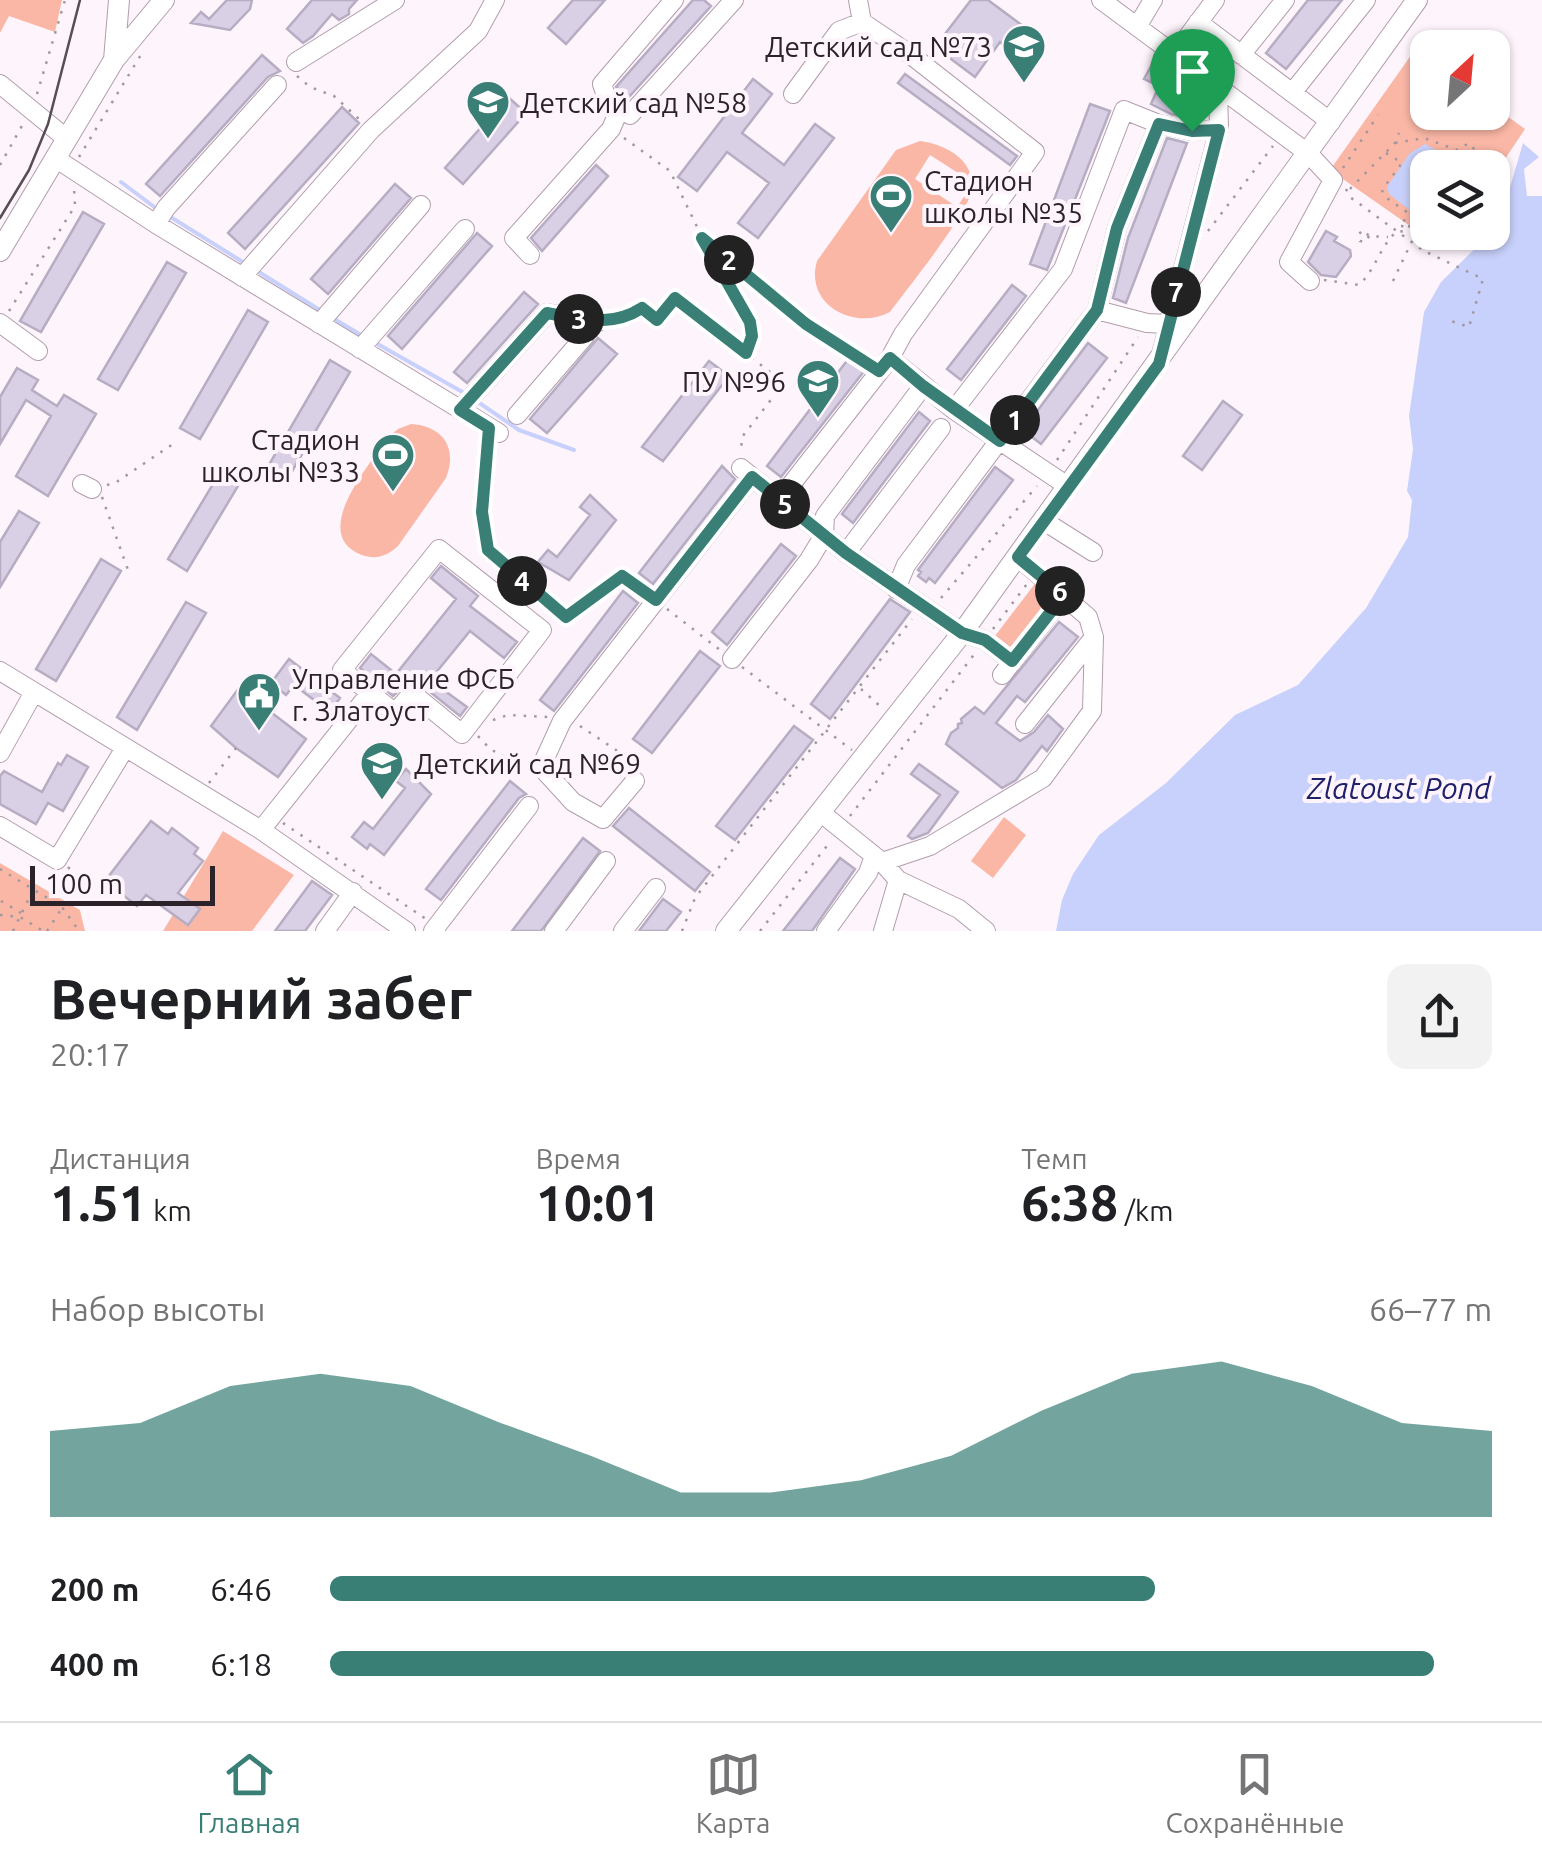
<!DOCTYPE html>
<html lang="ru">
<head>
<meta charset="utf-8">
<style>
	:root { --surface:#fff; --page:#f2f2f2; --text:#202124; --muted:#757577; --line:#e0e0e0; --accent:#397f76 }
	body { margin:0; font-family:Ubuntu,sans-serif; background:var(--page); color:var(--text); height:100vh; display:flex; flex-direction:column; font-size:38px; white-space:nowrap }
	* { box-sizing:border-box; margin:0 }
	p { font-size:32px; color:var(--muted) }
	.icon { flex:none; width:55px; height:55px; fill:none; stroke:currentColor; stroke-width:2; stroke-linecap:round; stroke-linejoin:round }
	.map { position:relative; height:931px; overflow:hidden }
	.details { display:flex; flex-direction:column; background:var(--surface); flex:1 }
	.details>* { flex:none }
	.needle { width:65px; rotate:26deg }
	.tools { position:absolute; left:1410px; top:30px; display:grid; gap:20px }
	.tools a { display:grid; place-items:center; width:100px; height:100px; border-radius:20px; background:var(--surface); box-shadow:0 2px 8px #0004; font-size:50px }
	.scale { position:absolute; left:30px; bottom:25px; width:185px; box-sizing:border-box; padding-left:10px; border:5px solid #2b2329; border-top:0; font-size:28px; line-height:35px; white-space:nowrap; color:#2b2329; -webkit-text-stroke:8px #fef5fc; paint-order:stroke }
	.pin { position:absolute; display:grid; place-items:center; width:85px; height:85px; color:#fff; margin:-102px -42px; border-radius:50% 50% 50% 0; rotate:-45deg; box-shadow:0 0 10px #0007 }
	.pin .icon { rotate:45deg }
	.km { position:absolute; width:50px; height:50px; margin:-25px; border-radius:50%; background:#222; color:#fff; font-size:28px; line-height:50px; text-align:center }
	.round { display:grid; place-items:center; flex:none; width:105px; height:105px; border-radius:20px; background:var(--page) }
	.overview { display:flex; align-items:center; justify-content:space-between; height:170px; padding:0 50px }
	h1 { font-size:55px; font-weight:700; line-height:75px }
	.stats { display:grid; grid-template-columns:repeat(3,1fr); gap:15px; height:170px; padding:10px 50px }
	.stats div { display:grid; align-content:center }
	.stats b { font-size:50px; font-weight:700 }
	.stats small { font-size:28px; font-weight:400 }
	.stats p { font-size:28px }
	.chart { height:280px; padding:20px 50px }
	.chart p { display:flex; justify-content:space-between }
	.chart svg { width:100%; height:180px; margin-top:10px; fill:var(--accent); opacity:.7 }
	ul { padding:0 50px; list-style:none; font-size:32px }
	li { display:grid; grid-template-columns:160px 120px 1fr; align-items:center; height:75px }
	li i { height:25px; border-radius:12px; background:var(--accent) }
	.menu { display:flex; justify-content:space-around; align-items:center; height:140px; border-top:2px solid var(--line); background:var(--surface); font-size:28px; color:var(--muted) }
	.menu a { display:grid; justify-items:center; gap:5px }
	.menu .active { color:var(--accent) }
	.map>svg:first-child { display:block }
	.green { fill:#fab7a6; fill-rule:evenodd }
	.water { fill:#c8d1fb }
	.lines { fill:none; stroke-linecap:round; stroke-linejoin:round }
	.stream { stroke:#c8d1fb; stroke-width:4 }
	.building { fill:#d9d0e6; stroke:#b6adc3; stroke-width:2.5 }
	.minor-casing { stroke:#b29dad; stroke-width:20 }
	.major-casing { stroke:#b29dad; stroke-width:22 }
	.path { stroke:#a1989f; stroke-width:2.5; stroke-dasharray:2.5 8; stroke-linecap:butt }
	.minor { stroke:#fff; stroke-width:18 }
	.major { stroke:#fff; stroke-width:20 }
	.tram { stroke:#564e54; stroke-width:2.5 }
	.route-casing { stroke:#fff; stroke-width:20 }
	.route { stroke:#397f76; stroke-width:12 }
	.labels { text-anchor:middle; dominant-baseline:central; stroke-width:8; stroke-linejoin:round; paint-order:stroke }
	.poi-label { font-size:28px; fill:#2b2329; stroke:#fef5fc; text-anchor:start }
	.water-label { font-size:30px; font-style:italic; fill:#1f216b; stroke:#fef5fc }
</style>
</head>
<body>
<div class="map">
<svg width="1542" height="931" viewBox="0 0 1542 931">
	<rect width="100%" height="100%" fill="#fef5fc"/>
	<path class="green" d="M0,0H62L55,32L9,16L0,33Z
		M1414,51L1427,61L1428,112H1492L1493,106L1525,129L1493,177L1492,168H1428V232L1454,233L1443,249L1330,170Z
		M920,141C944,144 975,159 972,189C970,211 907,289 890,312C855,331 804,305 817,261L896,150ZM930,155L969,180V189L957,207L915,179Z
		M411,424C443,426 458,448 446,478L398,546C387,556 376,560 362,555C308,534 370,465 388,437L398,429Z
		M1040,577L1057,590L1012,649L995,636Z
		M1004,817L1026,835L993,878L971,861Z
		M223,831L294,875L252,931H163Z
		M0,863L80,910L85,931H0Z"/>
	<path class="water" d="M1523,143L1539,157L1524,169L1527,196H1542V931H1056L1062,900L1073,874L1099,835L1166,783L1235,715L1298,685L1366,608L1408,537L1412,500L1407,491L1413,449L1409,416L1424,312L1441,282L1499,225Z
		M1425,144L1467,167L1428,168L1427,224L1389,194L1387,187L1410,153Z"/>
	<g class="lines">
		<path class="stream" d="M121,182L157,209
			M169,216L246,264
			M254,269L323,312
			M331,317L361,335
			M374,342L466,394
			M478,402L519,430L574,450"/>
	</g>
	<path class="building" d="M227,0H252L250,9L230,30L191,23L201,12L209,19Z
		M312,0H357L349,9V14L339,20L332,14L313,36L303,43L287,29Z
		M573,0H605L566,44L548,28Z
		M693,0H704L711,6L628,98L616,87Z
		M971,0H988L1035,35L1019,56L1000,42L975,77L935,47Z
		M1308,0H1342L1286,69L1266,53Z
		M262,55L280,71L268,77L160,196L146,184Z
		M1156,57L1186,79L1196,105L1190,118L1171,114L1151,104L1159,86L1144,79Z
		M905,74L1017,156L1010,165L898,83Z
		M753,79L772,94L742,133L784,165L815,124L834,138L758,238L738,223L769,183L727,152L697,191L678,177Z
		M508,97L526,113L463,184L445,168Z
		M1090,104L1110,111L1047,270L1030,264Z
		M342,107L359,123L245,249L228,233Z
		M1167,138L1187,143L1126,303L1113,298L1128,238Z
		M596,165L608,176L542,251L531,238Z
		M395,184L411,198L328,294L311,279Z
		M83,212L104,224L41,332L20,321Z
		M1326,231L1337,237L1334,241L1350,250L1351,256L1336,277L1321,275L1308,262Z
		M477,233L492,246L402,349L388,336Z
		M167,262L186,273L118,390L98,379Z
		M1012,285L1026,296L961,380L947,369Z
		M524,292L538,304L467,383L454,372Z
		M248,310L268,322L200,439L180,428Z
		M598,338L617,354L547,433L530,419Z
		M1088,343L1107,358L1041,444L1023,430Z
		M849,358L865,370L781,477L767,466Z
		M330,360L350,372L287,480L267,468Z
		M709,361L729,376L663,461L642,447Z
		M17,368L38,380L32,390L57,406L64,395L96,414L48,496L16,476L51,416L26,400L0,444V397Z
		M1223,401L1242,415L1202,470L1183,456Z
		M919,412L930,421L853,523L842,514Z
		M722,466L735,479L653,584L639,573Z
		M995,467L1013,480L935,583L929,578L926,582L918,576L921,572L918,570Z
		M219,474L238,486L187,571L168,559Z
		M590,495L616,520L569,580L538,562L548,550L557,557L590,515L580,507Z
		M19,511L39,523L0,587V542Z
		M781,544L796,556L727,645L712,632Z
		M101,559L121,571L56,681L36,669Z
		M441,566L478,596L470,606L517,642L504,658L470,631L430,680L467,707L460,716L419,683L407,682L393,696L360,668L371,654L396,674L456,599L431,578Z
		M623,591L638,603L554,711L540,700Z
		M890,599L910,612L830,719L811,704Z
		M186,602L206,613L137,730L117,717Z
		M1059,622L1078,637L1025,702L1017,696L996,723L1020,741L1034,732L1048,715L1063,729L1047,751L1042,746L1016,780L1002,788L946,744L951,733L958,728V724L962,723L961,719L975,707L984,714Z
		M700,651L720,666L652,753L633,739Z
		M289,659L340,698L330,712L294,685L286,695L271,683Z
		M239,688L261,705L264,701L275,709L272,713L306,739L278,777L236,748L211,726Z
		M794,726L813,740L735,840L716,826Z
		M67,755L88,767L63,811L48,803L36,824L0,804V776L4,771L42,792L58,763L61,765Z
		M919,764L958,792L928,833L912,839L908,836L940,795L911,774Z
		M406,769L431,794L384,855L370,844L367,849L352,837L364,822L373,829L405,788L396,781Z
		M510,781L526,794L519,798L441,900L426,889Z
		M629,808L710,872L695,891L613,826Z
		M151,821L168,834L172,828L198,848L194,854L203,861L178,893L200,909L188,925L146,895L137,906L105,881Z
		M583,838L600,851L541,931H512Z
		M840,858L855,869L812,931H783Z
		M312,881L332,895L305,931H275Z
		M663,899L681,912L666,931H639Z"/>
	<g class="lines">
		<defs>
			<path id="minor" d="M858,0L862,22
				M1101,0L1309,154L1333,180L1289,262L1310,281
				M1198,22L1331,122
				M1137,27L1153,0
				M1174,55L1215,0
				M1241,55L1285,0
				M296,62L395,0
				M0,84L67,139
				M1292,93L1366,0
				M793,94L839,31L862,22L911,55L1035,152L903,334L890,358L954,410L1069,487
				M620,108L630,115L734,0
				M55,158L156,224L499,433
				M156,224L166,208L277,85
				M530,255L514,238L611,129L620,108L606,96L602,84L674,0
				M242,277L371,130L478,31L495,0
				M1097,310L1147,323L1168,324
				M0,323L38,351
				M319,324L421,205
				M360,349L465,229
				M1161,355L1219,129L1218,88
				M460,410L547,313L598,322
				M954,410L1063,269L1124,110L1159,124
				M517,415L585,336L583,319
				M741,468L846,553L962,633L985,640L1012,661
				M82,484L92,489
				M779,500L890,358
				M1044,521L1093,552
				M439,549L542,630L462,734L412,693L395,713L342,670Z
				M846,553L941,428
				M1018,557L1088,617L1094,637L1025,724
				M896,589L906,565L1097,310L1117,228L1159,124L1192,131L1219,129
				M732,659L809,560L824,535L825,516L923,386
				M0,671L261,830L406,931
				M1002,675L1064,595
				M0,753L34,692
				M635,781L603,819L573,802L541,767L562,721L752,477
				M820,812L882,862L898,880L959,909L986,931
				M0,826L57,860L125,748
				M261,830L370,693
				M882,862L930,846L1043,778L1092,711L1094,637
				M325,931L353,892
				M433,931L529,806
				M554,931L606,861
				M623,931L656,888
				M826,931L868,873L874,856
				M883,931L898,880"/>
			<path id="major" d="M114,60L119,0
				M0,251L114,60L164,0
				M726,931L962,633L1417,0"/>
		</defs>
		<use href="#minor" class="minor-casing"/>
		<use href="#major" class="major-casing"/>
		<path class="path" d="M297,76L310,87L334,96L359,119
			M37,94L65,0
			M624,138L670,171L702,237L806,323L866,362
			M1395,143L1424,138L1457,150L1469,143L1475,150L1476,161
			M1386,153L1402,163L1382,190L1384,196L1428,227
			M79,157L142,53
			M0,165L23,124
			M1343,168L1378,115
			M1346,189L1350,197L1424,251L1483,279L1469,327L1448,320
			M1350,189L1395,143L1399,133
			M1403,220L1410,222L1409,228H1402Z
			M1208,231L1273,146
			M1369,236L1366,242L1360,241L1358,235L1363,230L1369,236L1388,237
			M702,239L750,322L752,336L746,352
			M1416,243L1422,233L1435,232
			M1324,280L1359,285C1376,269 1380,246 1397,231L1422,233
			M1393,281L1411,243
			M9,311L75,206L74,188
			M611,321L642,308L657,320L675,298L784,383L742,437L741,451
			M486,444L482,512L487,550L565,617L623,576L645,592
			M1057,460L1138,337
			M107,485L115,483L173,444
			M102,497L128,570
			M941,598L1037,486
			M667,609L720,650
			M993,629L1027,584
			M742,667L852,750
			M861,689L881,707
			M493,720L508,715L549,717
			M580,726L640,766
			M478,736L490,749L525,768
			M209,783L236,748
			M850,816L976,652
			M283,823L426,919
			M68,867L88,888
			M0,869L62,907L79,931
			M1,901L21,913
			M0,915L20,917L43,931
			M13,931L33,890
			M47,931L62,908
			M682,931L695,898L912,619
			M760,931L830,842"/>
		<use href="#minor" class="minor"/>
		<use href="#major" class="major"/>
		<path class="tram" d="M0,218L29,170L48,124L80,0"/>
	</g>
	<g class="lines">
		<defs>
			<path id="route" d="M1159,124L1192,131L1219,130L1159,364L1018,557L1064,595L1012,661L985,640L962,633L846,553L752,477L656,600L622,576L566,617L488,550L482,512L489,428L460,410L547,313C581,319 611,328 642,308L657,320L675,298L746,353L752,336L750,322L702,238L806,324L879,371L890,358L923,386L1000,441L1097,310L1117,228Z"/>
		</defs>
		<use href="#route" class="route-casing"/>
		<use href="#route" class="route"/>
	</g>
	<defs>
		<symbol id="school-pin" viewBox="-11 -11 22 30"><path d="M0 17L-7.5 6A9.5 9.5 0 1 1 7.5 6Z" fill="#397f76" stroke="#fef5fc"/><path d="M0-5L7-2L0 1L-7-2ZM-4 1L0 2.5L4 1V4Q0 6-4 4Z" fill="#fff"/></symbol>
		<symbol id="stadium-pin" viewBox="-11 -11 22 30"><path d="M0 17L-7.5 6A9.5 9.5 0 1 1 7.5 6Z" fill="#397f76" stroke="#fef5fc"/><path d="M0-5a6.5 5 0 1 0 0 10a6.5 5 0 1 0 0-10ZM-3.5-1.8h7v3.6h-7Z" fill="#fff"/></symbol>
		<symbol id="university-pin" viewBox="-11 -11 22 30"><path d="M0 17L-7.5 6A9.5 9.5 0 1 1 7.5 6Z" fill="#397f76" stroke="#fef5fc"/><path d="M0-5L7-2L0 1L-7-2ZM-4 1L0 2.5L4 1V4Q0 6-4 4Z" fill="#fff"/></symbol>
		<symbol id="civic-pin" viewBox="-11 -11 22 30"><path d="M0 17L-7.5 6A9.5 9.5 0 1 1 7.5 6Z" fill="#397f76" stroke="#fef5fc"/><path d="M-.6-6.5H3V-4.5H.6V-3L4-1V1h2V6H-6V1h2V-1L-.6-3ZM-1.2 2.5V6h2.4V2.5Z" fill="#fff"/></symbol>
	</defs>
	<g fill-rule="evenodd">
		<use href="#school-pin" x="999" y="21" width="50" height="68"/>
		<use href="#school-pin" x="463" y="77" width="50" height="68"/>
		<use href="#stadium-pin" x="866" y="171" width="50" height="68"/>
		<use href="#university-pin" x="793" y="356" width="50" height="68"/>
		<use href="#stadium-pin" x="368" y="430" width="50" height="68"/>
		<use href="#civic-pin" x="234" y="669" width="50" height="68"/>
		<use href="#school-pin" x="357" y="738" width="50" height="68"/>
	</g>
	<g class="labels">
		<g class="poi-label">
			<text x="992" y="46" text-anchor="end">Детский сад №73</text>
			<text x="520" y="102">Детский сад №58</text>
			<text x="924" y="180">Стадион<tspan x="924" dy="32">школы №35</tspan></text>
			<text x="786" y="381" text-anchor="end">ПУ №96</text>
			<text x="360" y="439" text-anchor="end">Стадион<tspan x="360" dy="32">школы №33</tspan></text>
			<text x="292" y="678">Управление ФСБ<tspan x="292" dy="32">г. Златоуст</tspan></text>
			<text x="414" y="763">Детский сад №69</text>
		</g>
		<g class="water-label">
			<text x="1399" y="788">Zlatoust Pond</text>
		</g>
	</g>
</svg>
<div class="tools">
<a><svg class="needle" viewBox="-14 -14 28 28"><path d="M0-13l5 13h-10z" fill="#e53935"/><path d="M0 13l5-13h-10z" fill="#757577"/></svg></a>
<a><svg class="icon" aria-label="layers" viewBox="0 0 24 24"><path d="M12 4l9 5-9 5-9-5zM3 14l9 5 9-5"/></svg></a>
</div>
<div class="scale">100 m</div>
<div class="pin" style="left:1192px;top:131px;background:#1e9e55"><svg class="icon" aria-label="arrive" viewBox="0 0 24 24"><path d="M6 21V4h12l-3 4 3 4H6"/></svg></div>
<b class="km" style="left:1015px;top:420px">1</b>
<b class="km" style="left:729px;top:260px">2</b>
<b class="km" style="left:579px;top:319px">3</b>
<b class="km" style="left:522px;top:581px">4</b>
<b class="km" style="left:785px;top:504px">5</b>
<b class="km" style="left:1060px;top:591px">6</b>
<b class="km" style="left:1176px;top:292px">7</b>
</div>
<section class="details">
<div class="overview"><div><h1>Вечерний забег</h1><p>20:17</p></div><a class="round"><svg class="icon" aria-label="share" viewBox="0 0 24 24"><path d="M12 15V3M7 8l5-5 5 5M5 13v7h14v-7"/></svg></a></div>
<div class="stats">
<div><p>Дистанция</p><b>1.51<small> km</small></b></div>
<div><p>Время</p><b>10:01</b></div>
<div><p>Темп</p><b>6:38<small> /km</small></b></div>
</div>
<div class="chart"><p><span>Набор высоты</span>66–77 m</p>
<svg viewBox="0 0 160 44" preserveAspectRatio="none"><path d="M0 44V23L10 21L20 12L30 9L40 12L50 21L60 29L70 38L80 38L90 35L100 29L110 18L120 9L130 6L140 12L150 21L160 23V44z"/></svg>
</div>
<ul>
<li><b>200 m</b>6:46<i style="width:71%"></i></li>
<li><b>400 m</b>6:18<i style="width:95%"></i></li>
</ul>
</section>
<nav class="menu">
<a class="active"><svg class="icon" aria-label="home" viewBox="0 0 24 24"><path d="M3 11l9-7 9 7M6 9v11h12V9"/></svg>Главная</a>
<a><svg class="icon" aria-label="map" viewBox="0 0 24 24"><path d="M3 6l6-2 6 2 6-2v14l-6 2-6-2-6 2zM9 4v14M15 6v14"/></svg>Карта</a>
<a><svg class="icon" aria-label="saved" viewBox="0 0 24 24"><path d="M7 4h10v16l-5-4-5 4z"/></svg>Сохранённые</a>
</nav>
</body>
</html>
